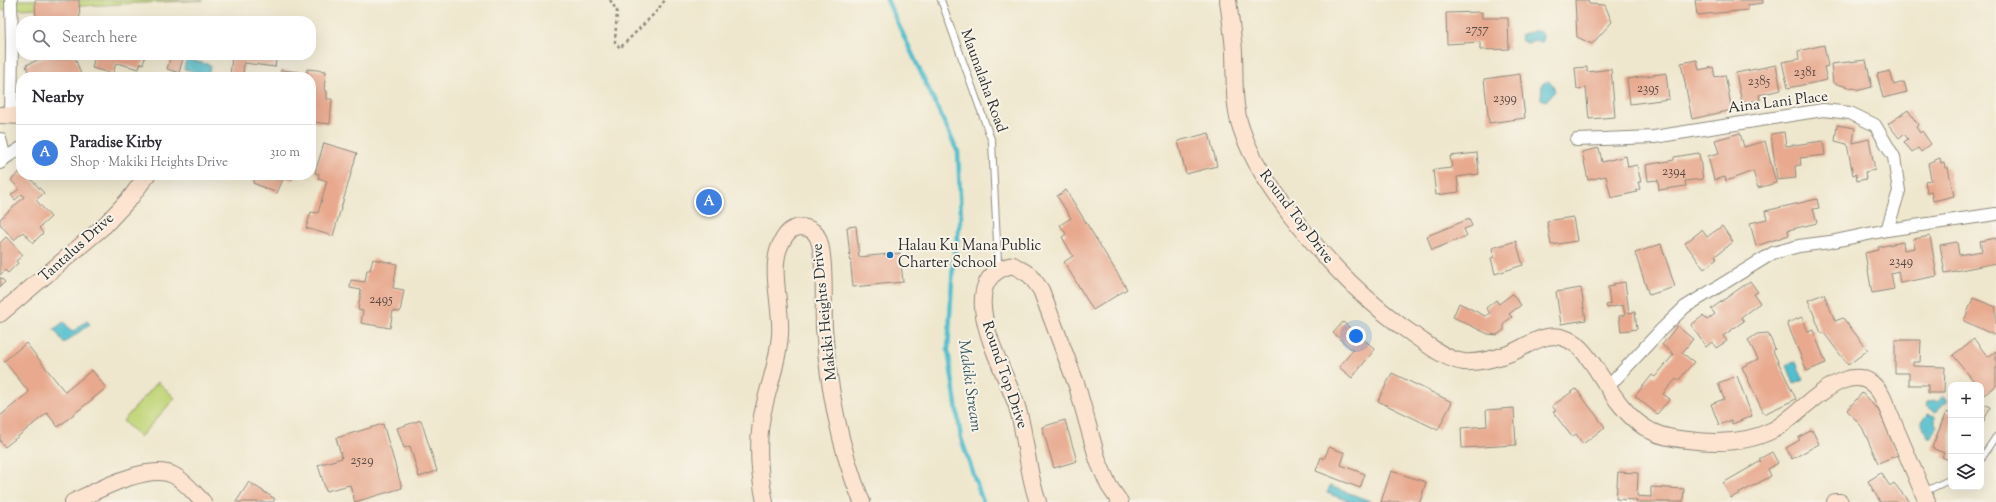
<!DOCTYPE html>
<html lang="en">
<head>
<meta charset="utf-8">
<style>
	body { margin:0; font-family:"Sorts Mill Goudy",serif; background:#f7f7f7; color:#2b2b33 }
	.controls { position:absolute; right:12px; bottom:12px; display:grid; overflow:hidden; border-radius:8px; box-shadow:0 4px 16px #0002 }
	.controls button { width:36px; height:36px; display:grid; place-items:center; padding:0; border:0; border-bottom:1px solid #e1e1e2; background:#fff; color:#2b2b33; font:20px sans-serif }
	.you { position:absolute; left:1356px; top:336px; width:14px; height:14px; margin:-10px; border:3px solid #fff; border-radius:50%; background:#1a73e8; box-shadow:0 0 0 6px #1a73e833 }
	.badge { display:grid; place-items:center; width:26px; height:26px; border-radius:50%; background:#1f6fb2; color:#fff; font-size:13px; font-weight:700 }
	.pin { position:absolute; translate:-50% -50%; border:2px solid #fff; box-shadow:0 1px 4px #0006 }
	.list { margin:0; padding:0; list-style:none }
	h2 { display:flex; justify-content:space-between; align-items:center; height:52px; margin:0; padding:0 16px; font-size:17px }
	h2 small { font-size:13px; font-weight:400; color:#7c7c81 }
	.list li { display:grid; grid-template-columns:26px 1fr auto; gap:12px; align-items:center; box-sizing:border-box; height:56px; padding:0 16px; border-top:1px solid #e1e1e2 }
	.list b { display:block; font-size:15px; white-space:nowrap }
	.list p { margin:0; font-size:13px; white-space:nowrap; color:#7c7c81 }
	.list em { font-size:13px; font-style:normal; color:#7c7c81 }
	.icon { flex:none; width:22px; height:22px; fill:none; stroke:currentColor; stroke-width:2; stroke-linecap:round; stroke-linejoin:round }
	.map { position:relative; flex:none; width:1996px; height:502px; overflow:hidden }
	.search { position:absolute; background:#fff; box-shadow:0 4px 16px #0002; left:16px; top:16px; width:300px; height:44px; display:flex; align-items:center; gap:10px; box-sizing:border-box; padding:0 14px; border-radius:16px; color:#7c7c81; font-size:15px }
	.panel { position:absolute; background:#fff; box-shadow:0 4px 16px #0002; left:16px; top:72px; width:300px; height:108px; border-radius:16px }
	.map>svg:first-child { display:block }
	.green { fill:#c1d578; stroke:#768052 }
	.water { fill:#53bfce; stroke:#3f757c }
	.lines { fill:none; stroke-linecap:round; stroke-linejoin:round }
	.stream { stroke:#53bfce; stroke-width:4.5 }
	.building { fill:#e8a98e }
	.lane-casing { stroke:#8d897c; stroke-width:8 }
	.street-casing { stroke:#8d897c; stroke-width:14 }
	.secondary-casing { stroke:#8d897c; stroke-width:18 }
	.path { stroke:#8d897c; stroke-width:2.5; stroke-dasharray:3 3; stroke-linecap:butt }
	.lane { stroke:#fff; stroke-width:6 }
	.street { stroke:#fff; stroke-width:12 }
	.secondary { stroke:#fde4d0; stroke-width:16 }
	.poi-dot { fill:#1f6fb2; stroke:#f7f3e8; stroke-width:1.5 }
	.labels { text-anchor:middle; dominant-baseline:central; stroke-width:4; stroke-linejoin:round; paint-order:stroke }
	.number-label { font-size:13px; fill:#5a4a44 }
	.street-label { font-size:15px; fill:#2b2b2b; stroke:#f7f3e8 }
	.poi-label { font-size:15px; fill:#2b2b2b; stroke:#f7f3e8; text-anchor:start }
	.water-label { font-size:16px; font-style:italic; fill:#37575c; stroke:#f7f3e8 }
</style>
</head>
<body>
<div class="map">
<svg width="1996" height="502" viewBox="0 0 1996 502">
	<rect width="100%" height="100%" fill="#f7f3e8"/>
	<filter id="ink" filterUnits="userSpaceOnUse"><feTurbulence type="fractalNoise" baseFrequency=".025" numOctaves="2"/><feDisplacementMap in="SourceGraphic" scale="8" xChannelSelector="R" yChannelSelector="G"/><feConvolveMatrix kernelMatrix="1 2 1 2 8 2 1 2 1" color-interpolation-filters="sRGB"/></filter>
	<filter id="wash" filterUnits="userSpaceOnUse"><feTurbulence type="fractalNoise" baseFrequency=".012" numOctaves="4" result="noise"/><feDisplacementMap in="SourceGraphic" scale="16" xChannelSelector="R" yChannelSelector="G"/><feGaussianBlur stdDeviation="0.9" result="paint"/><feColorMatrix in="noise" values="0 0 0 0 0 0 0 0 0 0 0 0 0 0 0 0 0 1.4 0 .05"/><feComposite in="paint" operator="in"/></filter>
	<g filter="url(#wash)">
		<rect width="100%" height="100%" fill="#efe7cd"/>
		<g class="green">
			<path d="M0,0H203L0,10Z"/>
			<path d="M158,382L175,398L140,437L123,421Z"/>
		</g>
		<g class="water">
			<path d="M1532,31H1539L1543,35L1542,42H1537L1534,40L1528,43L1522,41L1520,36Z"/>
			<path d="M186,59L211,65L208,75L184,69Z"/>
			<path d="M1548,81L1553,85L1555,91L1546,101L1541,99L1542,84Z"/>
			<path d="M87,321L90,324L64,343L54,329L64,322L72,332Z"/>
			<path d="M1796,361L1803,380L1794,384L1787,365Z"/>
			<path d="M1943,396L1948,401L1936,412L1926,406L1927,402L1934,400L1937,402Z"/>
			<path d="M1928,414L1935,416V424L1937,425L1931,438H1928L1921,421Z"/>
			<path d="M1330,486L1370,501L1369,502H1351L1327,493Z"/>
		</g>
		<g class="lines">
			<path class="stream" d="M887,0L958,152L961,217L953,263L948,350L961,438L983,502"/>
		</g>
		<g id="blocks">
			<g class="building">
				<path d="M35,0H79L80,21H36Z"/>
				<path d="M1575,0H1588L1589,4L1605,5L1612,22L1592,44L1577,37Z"/>
				<path d="M1695,0H1763V3L1747,5L1748,10L1697,15Z"/>
				<path d="M1482,12V18H1508L1509,49L1480,50V42L1447,44L1446,13Z"/>
				<path d="M1824,45L1828,66L1824,67L1827,80L1788,88L1782,62L1799,59L1798,51Z"/>
				<path d="M50,55H74L82,77H30L26,65Z"/>
				<path d="M95,55H146L143,64L141,63L139,69L116,63L113,74L92,68Z"/>
				<path d="M171,55H184L179,73L167,69Z"/>
				<path d="M232,55H277L275,67L244,63L243,77H230Z"/>
				<path d="M1697,60L1699,70L1713,67L1715,77L1725,75L1732,110L1692,119L1681,63Z"/>
				<path d="M1866,60L1872,87L1860,90L1833,83L1831,64Z"/>
				<path d="M1776,65L1781,90L1759,95L1760,100L1742,103L1736,73Z"/>
				<path d="M1587,67V72L1611,69L1615,117L1589,119L1586,88L1577,89L1575,68Z"/>
				<path d="M307,69L326,71L324,90L327,91V99H332L330,124L311,122V77H307Z"/>
				<path d="M281,70L300,72V77H280Z"/>
				<path d="M1890,71L1894,85L1904,82L1907,92L1883,98L1877,74Z"/>
				<path d="M1666,73L1669,99L1630,104L1627,79Z"/>
				<path d="M1520,74L1525,118L1489,123L1484,79Z"/>
				<path d="M1908,110L1918,125L1916,127L1920,133L1922,131L1931,144L1921,152L1918,148L1912,152L1904,142L1908,139L1904,134L1899,138L1888,124Z"/>
				<path d="M1837,125L1855,128L1853,143L1869,139L1875,170L1865,172L1866,179L1857,181L1856,174L1853,175L1847,144L1835,141Z"/>
				<path d="M1784,132L1786,146L1823,141L1825,155L1800,158L1801,165L1795,166L1796,178L1777,180L1771,134Z"/>
				<path d="M1209,133L1217,166L1186,174L1178,141Z"/>
				<path d="M1740,133L1744,147L1765,141L1776,183L1758,188L1753,171L1726,181L1725,177L1714,180L1708,156L1719,153L1715,140Z"/>
				<path d="M324,143L357,153L333,236L306,228L311,212L318,213L327,181L318,178L319,174L315,173Z"/>
				<path d="M1599,148L1602,162L1626,156L1628,167L1637,165L1641,182H1638L1640,189L1636,190L1637,192L1611,198L1606,176L1588,180L1582,152Z"/>
				<path d="M1477,153L1479,174L1457,177L1459,192L1436,195L1433,170L1452,168L1450,156Z"/>
				<path d="M1699,153L1703,179L1685,181L1686,186L1659,190L1658,180L1648,181L1646,165L1674,160V157Z"/>
				<path d="M1940,158L1941,163L1944,162L1945,168H1948L1954,196L1933,201L1931,191L1927,192L1925,181L1931,180L1928,163Z"/>
				<path d="M21,171V175H27L44,193L36,200L51,217L39,228L43,233L33,243L23,232L14,240L0,224V219L24,197L22,194L15,200L11,195L19,189L11,180Z"/>
				<path d="M257,175H294L292,180L284,177L277,193L253,183Z"/>
				<path d="M1066,190L1127,289L1093,310L1064,262L1073,256L1062,237L1066,234L1060,225L1071,218L1057,196Z"/>
				<path d="M1817,199L1819,208L1813,209L1817,223L1788,230L1789,235L1756,246L1750,223L1767,219L1765,211Z"/>
				<path d="M1573,217L1577,241L1551,245L1547,221Z"/>
				<path d="M1469,219L1472,226L1464,229L1467,236L1432,250L1427,236Z"/>
				<path d="M856,226L859,257L900,253L903,282L853,287L847,227Z"/>
				<path d="M1722,226L1733,242L1715,256L1717,259L1704,269L1685,243L1702,230L1707,237Z"/>
				<path d="M1930,236L1937,276L1900,283L1898,271L1891,273L1894,289L1872,293L1865,253L1879,250L1878,247L1903,242L1904,250L1915,248L1913,239Z"/>
				<path d="M6,237L23,255L16,261L18,263L8,273L5,270L0,275V243Z"/>
				<path d="M1996,238V263L1945,273L1940,245L1957,242L1959,255L1982,251L1980,241Z"/>
				<path d="M1516,241L1523,265L1495,274L1491,258L1494,257L1492,248Z"/>
				<path d="M1661,244L1675,287L1649,295L1635,253Z"/>
				<path d="M373,259L397,264L393,288L404,290L400,312L393,311L390,328L361,323L363,311L358,310L361,290L350,288L351,280L365,282L367,270H370Z"/>
				<path d="M0,277L5,282L0,287Z"/>
				<path d="M1750,281L1758,292L1754,294L1760,303L1741,317L1744,321L1723,336L1727,341L1716,348L1712,342L1706,347L1691,325L1703,316L1707,320L1715,314L1711,309Z"/>
				<path d="M1625,282L1629,313L1635,312L1637,329L1621,331L1619,316L1625,315L1623,305L1607,308L1606,305L1610,304L1608,287L1614,286L1613,284Z"/>
				<path d="M1581,288L1586,320L1561,324L1556,292Z"/>
				<path d="M1512,294L1521,305L1509,314L1512,317L1504,323V330L1497,335L1488,334L1453,317L1459,303L1485,316L1490,313L1486,308L1496,300L1499,304Z"/>
				<path d="M1824,294L1835,321L1843,318L1868,350L1848,365L1824,333H1821L1808,300Z"/>
				<path d="M1973,298L1996,307V336L1964,321Z"/>
				<path d="M1802,317L1808,332L1813,330L1826,363L1807,371L1787,323Z"/>
				<path d="M1343,322L1375,349L1352,378L1339,367L1353,350L1333,333Z"/>
				<path d="M1677,326L1693,339L1682,353L1694,362L1678,381L1676,379L1663,394L1670,399L1657,414L1635,396L1652,375L1655,377L1674,354L1662,345Z"/>
				<path d="M1768,333L1775,349L1773,351L1796,399L1764,414L1742,367L1758,359L1748,340L1757,334Z"/>
				<path d="M1974,339L1988,357L1996,351V386L1984,395L1981,391V385H1977L1953,355Z"/>
				<path d="M1895,340H1921L1920,362H1913V366L1945,367L1944,393H1928V385H1909V373H1895Z"/>
				<path d="M26,343L65,392L92,370L106,388L58,427L47,413L5,447L0,441V416L29,392L4,361Z"/>
				<path d="M1392,373L1452,402L1438,430L1378,401Z"/>
				<path d="M1737,376L1752,416L1732,424L1731,420L1719,425L1711,404L1724,399L1718,383Z"/>
				<path d="M1576,389L1605,427L1583,444L1576,434L1572,437L1553,412L1556,411L1552,406Z"/>
				<path d="M1862,393L1879,411L1898,455L1878,463L1862,427L1847,410Z"/>
				<path d="M1981,403L1990,407L1981,428Z"/>
				<path d="M1514,408L1516,445L1462,448L1461,428L1487,426L1486,410Z"/>
				<path d="M1946,412L1951,414V461L1942,457L1944,453L1932,448Z"/>
				<path d="M421,420L437,471L419,477L410,446L404,448L397,428Z"/>
				<path d="M1065,420L1077,461L1054,468L1042,427Z"/>
				<path d="M383,424L402,488L355,502L350,485L326,491L318,465L342,458L336,438Z"/>
				<path d="M1812,430L1819,444L1792,459L1786,448L1800,440L1798,438Z"/>
				<path d="M1329,447L1345,453L1341,465L1365,474L1360,488L1316,471L1321,457L1324,459Z"/>
				<path d="M1772,452L1778,463L1768,469L1771,476L1731,498L1723,483L1761,461L1759,459Z"/>
				<path d="M1391,471L1426,482L1420,502H1381Z"/>
				<path d="M1618,472L1638,473L1637,496L1651,497V487L1684,489L1683,502H1636V500L1616,499Z"/>
				<path d="M1881,473L1890,486L1894,483L1909,502H1880L1868,481Z"/>
				<path d="M249,482L275,499L273,502H236Z"/>
			</g>
		</g>
	</g>
	<g filter="url(#ink)">
		<use href="#blocks" fill-opacity="0" stroke="#8d897c" stroke-width="1"/>
		<g class="lines">
			<defs>
				<g id="lane">
					<path d="M941,0L992,142L998,262L1000,267"/>
					<path d="M1981,459L1996,437"/>
					<path d="M1924,492L1951,479"/>
				</g>
				<g id="street">
					<path d="M11,115L12,45L11,0"/>
					<path d="M0,139L5,158"/>
					<path d="M1577,140L1654,137L1823,110L1850,113L1875,125L1894,157L1899,191L1887,230"/>
					<path d="M0,163L5,158L21,148"/>
					<path d="M1608,387L1661,330L1685,307L1773,253L1799,246L1830,242L1887,230L1996,214"/>
				</g>
				<g id="secondary">
					<path d="M1228,0C1230,17 1233,35 1234,52C1235,77 1233,105 1241,128C1252,161 1271,188 1291,215C1329,264 1366,303 1418,338C1431,347 1447,360 1464,362C1479,363 1497,358 1511,353C1527,346 1546,331 1564,338C1578,342 1587,356 1595,367C1609,389 1626,419 1651,431C1662,437 1677,439 1688,440C1717,444 1747,443 1773,430C1803,414 1853,346 1882,396L1927,502"/>
					<path d="M0,115L21,116"/>
					<path d="M0,314L104,226L131,197L147,175"/>
					<path d="M73,502C96,491 148,463 173,475C184,480 194,493 203,502"/>
					<path d="M765,502C758,469 756,436 765,403C771,378 778,362 780,335C782,309 771,276 778,251C780,244 786,232 793,229C802,225 814,228 818,238C826,257 823,305 824,328C828,385 840,450 862,502"/>
					<path d="M1038,502C1027,472 1027,441 1018,410C1008,373 947,279 1013,265L1030,275L1041,290L1077,386L1098,461L1109,486L1120,502"/>
					<path d="M1835,502H1840"/>
				</g>
			</defs>
			<use href="#lane" class="lane-casing"/>
			<use href="#street" class="street-casing"/>
			<use href="#secondary" class="secondary-casing"/>
			<path class="path" d="M610,0L617,11L615,42L620,48L655,13L665,0"/>
			<use href="#lane" class="lane"/>
			<use href="#street" class="street"/>
			<use href="#secondary" class="secondary"/>
		</g>
	</g>
	<circle class="poi-dot" cx="890" cy="255" r="4"/>
	<g class="labels">
		<g class="number-label">
			<text x="1477" y="30">2757</text>
			<text x="1805" y="73">2381</text>
			<text x="1759" y="82">2385</text>
			<text x="1648" y="89">2395</text>
			<text x="1505" y="99">2399</text>
			<text x="1674" y="172">2394</text>
			<text x="1901" y="262">2349</text>
			<text x="381" y="300">2495</text>
			<text x="362" y="461">2529</text>
		</g>
		<g class="street-label">
			<text transform="translate(983 81) rotate(70)">Maunalaha Road</text>
			<text transform="translate(1778 103) rotate(-7)">Aina Lani Place</text>
			<text transform="translate(1296 217) rotate(53)">Round Top Drive</text>
			<text transform="translate(77 248) rotate(-42)">Tantalus Drive</text>
			<text transform="translate(825 312) rotate(-96)">Makiki Heights Drive</text>
			<text transform="translate(1004 375) rotate(71)">Round Top Drive</text>
		</g>
		<g class="poi-label">
			<text x="898" y="246">Halau Ku Mana Public<tspan x="898" dy="17">Charter School</tspan></text>
		</g>
		<g class="water-label">
			<text transform="translate(969 386) rotate(82)">Makiki Stream</text>
		</g>
	</g>
</svg>
<div class="controls">
<button>+</button>
<button>−</button>
<button><svg class="icon" aria-label="layers" viewBox="0 0 24 24"><path d="M12 4l9 5-9 5-9-5zM3 14l9 5 9-5"/></svg></button>
</div>
<div class="you"></div>
<div class="pin badge" style="left:709px;top:202px;background:#3f7fe0">A</div>
<div class="search"><svg class="icon" aria-label="search" viewBox="0 0 24 24"><circle cx="10" cy="10" r="6"/><path d="M15 15l6 6"/></svg>Search here</div>
<section class="panel">
<h2>Nearby<small></small></h2>
<ul class="list">
<li><span class="badge" style="background:#3f7fe0">A</span><div><b>Paradise Kirby</b><p>Shop · Makiki Heights Drive</p></div><em>310 m</em></li>
</ul>
</section>
</div>
</body>
</html>
